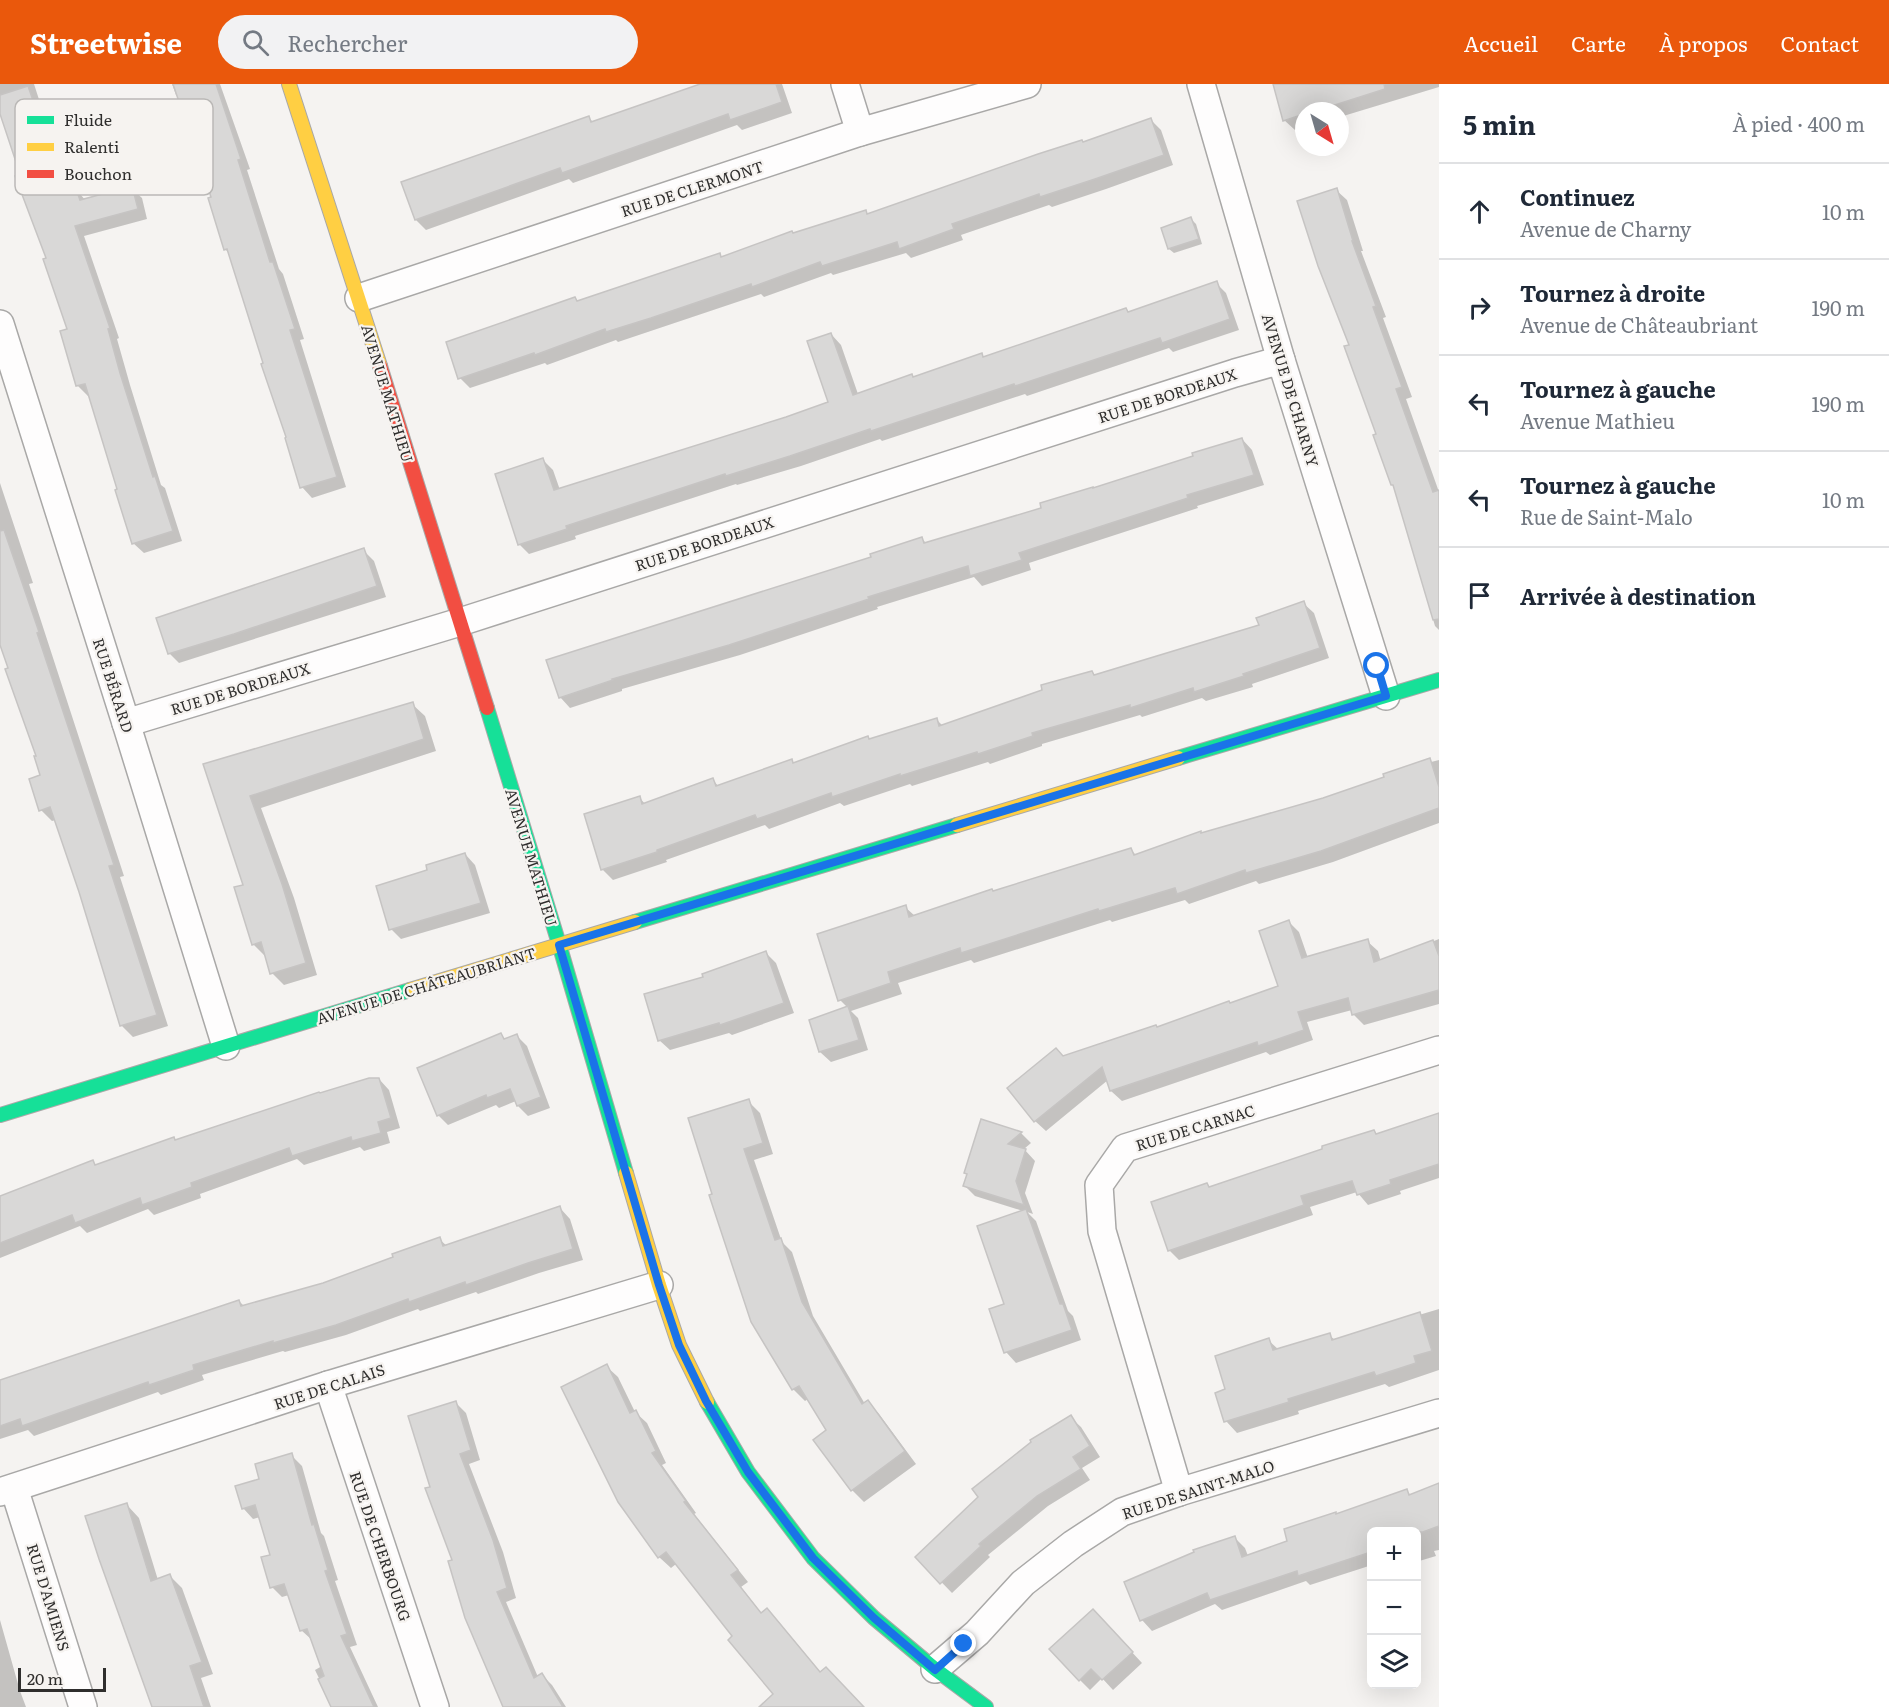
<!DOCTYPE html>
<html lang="fr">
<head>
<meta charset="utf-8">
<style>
	body { margin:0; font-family:Literata,serif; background:#f2f2f3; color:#1f2937 }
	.controls { position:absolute; right:18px; bottom:18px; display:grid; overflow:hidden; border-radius:9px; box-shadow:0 6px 24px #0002 }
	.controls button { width:54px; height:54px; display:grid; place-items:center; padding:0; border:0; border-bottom:2px solid #e0e1e3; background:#fff; color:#1f2937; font:30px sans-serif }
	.compass { position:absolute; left:1295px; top:18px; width:54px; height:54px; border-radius:50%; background:#fff; box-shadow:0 6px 24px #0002; rotate:143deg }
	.scale { position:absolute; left:18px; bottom:15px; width:88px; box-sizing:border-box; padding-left:6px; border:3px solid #2f2e2d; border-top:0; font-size:16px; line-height:21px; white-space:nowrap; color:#2f2e2d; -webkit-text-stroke:4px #f6f3f0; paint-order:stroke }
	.stop { position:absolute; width:18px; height:18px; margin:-14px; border:4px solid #1a73e8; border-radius:50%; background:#fff }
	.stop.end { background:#1a73e8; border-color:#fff; box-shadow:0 2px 6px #0008 }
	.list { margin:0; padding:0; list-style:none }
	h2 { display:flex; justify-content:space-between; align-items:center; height:78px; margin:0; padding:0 24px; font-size:26px }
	h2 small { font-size:20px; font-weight:400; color:#747a83 }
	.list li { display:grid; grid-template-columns:39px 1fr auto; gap:18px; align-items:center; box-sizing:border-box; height:96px; padding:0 24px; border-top:2px solid #e0e1e3 }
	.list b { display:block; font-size:22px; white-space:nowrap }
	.list p { margin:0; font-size:20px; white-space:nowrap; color:#747a83 }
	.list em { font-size:20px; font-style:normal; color:#747a83 }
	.icon { flex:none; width:33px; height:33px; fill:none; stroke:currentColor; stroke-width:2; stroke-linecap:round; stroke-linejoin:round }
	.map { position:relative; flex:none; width:1439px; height:1623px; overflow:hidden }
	header { display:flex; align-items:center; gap:36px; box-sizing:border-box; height:84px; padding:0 30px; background:#ea580c; color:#fff }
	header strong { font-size:28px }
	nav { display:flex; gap:33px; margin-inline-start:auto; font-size:21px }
	.search { width:420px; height:54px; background:#f2f2f3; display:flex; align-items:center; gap:15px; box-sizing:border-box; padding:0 21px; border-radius:33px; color:#747a83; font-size:22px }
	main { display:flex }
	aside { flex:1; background:#fff }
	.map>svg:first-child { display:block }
	.shadow { fill:#0003 }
	.building { fill:#d9d8d7; stroke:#c6c4c3; stroke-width:1.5 }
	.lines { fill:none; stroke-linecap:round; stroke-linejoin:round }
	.street-casing { stroke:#a9a8a7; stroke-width:30 }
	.fast-casing { stroke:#a9a8a7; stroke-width:16 }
	.slow-casing { stroke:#a9a8a7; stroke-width:16 }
	.jam-casing { stroke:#a9a8a7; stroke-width:16 }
	.street { stroke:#fefdfd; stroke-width:27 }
	.fast { stroke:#16e098; stroke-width:14 }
	.slow { stroke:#ffcf43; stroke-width:14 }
	.jam { stroke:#f24e42; stroke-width:14 }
	.route { stroke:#1a73e8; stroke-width:8 }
	.labels { text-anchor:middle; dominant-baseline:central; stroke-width:4.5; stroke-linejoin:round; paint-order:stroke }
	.street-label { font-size:15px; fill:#2f2e2d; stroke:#f6f3f0 }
	.key { fill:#f6f3f0; stroke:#bab8b6; stroke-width:1.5 }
	.key-label { font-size:16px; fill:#2f2e2d }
</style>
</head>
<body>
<header>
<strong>Streetwise</strong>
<div class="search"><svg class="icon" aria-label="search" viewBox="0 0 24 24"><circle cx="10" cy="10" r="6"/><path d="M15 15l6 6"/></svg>Rechercher</div>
<nav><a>Accueil</a><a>Carte</a><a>À propos</a><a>Contact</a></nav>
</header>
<main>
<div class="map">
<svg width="1439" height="1623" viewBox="0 0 1439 1623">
	<rect width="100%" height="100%" fill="#f5f3f1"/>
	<g class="shadow">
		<path d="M0,0H34L54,62L51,63L68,107L75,104L86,117L131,104L142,114L147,135L84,152L119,254L117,255L130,301L161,401L165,404L182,457L144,469L133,459L119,406L90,311L88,312L78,302L69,246L0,25Z"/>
		<path d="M172,0H220L250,85L247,86L279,185L283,190L304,255L300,256L346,403L312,414L302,403L230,170L225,165L213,114L179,14L176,11Z"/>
		<path d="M714,0H782L792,29L742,46L737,41L573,99L569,95L426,146L416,136L588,33L593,38Z"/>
		<path d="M1274,0H1439V3L1340,33V27H1304V43L1295,46L1284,36Z"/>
		<path d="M1150,35L1161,46L1173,81L1106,105L1052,123L1049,121L961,151L963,156L911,174L906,169L833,191L831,189L764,213L761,210L618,258L616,256L547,281L545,279L470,304L460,294L575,215L578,218L720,171L723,174L866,128L869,131Z"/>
		<path d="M1336,106L1347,116L1363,167H1361L1386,233L1383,234L1412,313L1406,315L1439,408V546L1435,542L1395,404L1392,400L1351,262Z"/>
		<path d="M1191,135L1196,140L1202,160L1174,169L1169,165Z"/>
		<path d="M1216,199L1226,209L1239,246L1173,268L1169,264L1027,312L1025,310L882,357L880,355L801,382L737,401L736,400L575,452L576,455L529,470L519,460L543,376L553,386L560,406L787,334L830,319L831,250L841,261L858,310L914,294L982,271L984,274L1126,226L1130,229Z"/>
		<path d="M1242,355L1252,366L1264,401L1197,422L1198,424L1029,479L1031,486L982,502L974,493L877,523L878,525L740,571L622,605V607L570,624L560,613L872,474L922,455L927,460L1043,425Z"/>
		<path d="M0,399L33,499L29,500L124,792L120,793L168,942L133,953L122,942L81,807L56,736L52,737L41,726L42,692L38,672L0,557Z"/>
		<path d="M363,466L374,477L386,513L179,579L169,569Z"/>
		<path d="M1303,519L1314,529L1329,574L1252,600L1253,603L1206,617L1202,614L1142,633L1140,631L1042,660V662L990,680L988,678L912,702L910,700L844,722L840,719L769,745L765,741L666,776L667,778L613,796L602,785L640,714L645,720L713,696L719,703L791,677L794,680L937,636L943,642L1092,588L1096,592L1261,542Z"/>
		<path d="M412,620L425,632L436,667L261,724L294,814L317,891L284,901L272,889L265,872L253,860L245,802L204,681Z"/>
		<path d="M1429,676L1431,678L1439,676V739L1333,778L1259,800L1256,797L1189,820L1185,816L1112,838L1110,836L974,879L971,876L898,899L902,910L851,927L858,934L868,966L831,978L820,968L810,937L848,924L840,916L905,823L915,832L1131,766L1137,772L1202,750L1323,715L1386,694Z"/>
		<path d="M465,770L475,781L490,829L401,855L391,845L429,787Z"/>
		<path d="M1289,838L1299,848L1308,874L1367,857L1378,867L1381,878L1439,855V920L1364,941L1353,930L1352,926L1307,938L1313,956L1270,971L1266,968L1122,1017L1111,1007L1108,996L1046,1047L1035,1037L1064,974L1280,903Z"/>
		<path d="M766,869L776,879L794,929L732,951L729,949L670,966L659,956L705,894Z"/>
		<path d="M501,951L506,956L517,952L527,962L550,1024L528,1032L518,1022L516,1017L499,1024L496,1021L448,1041L438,1031Z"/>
		<path d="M379,995L389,1006L400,1044L387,1048L390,1059L364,1067L360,1063L304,1081L297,1075L200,1110L201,1114L154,1131L148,1125L87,1149L80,1142L0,1174V1114L92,1077L97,1082L174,1055L177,1057L320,1010Z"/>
		<path d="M748,1017L760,1029L773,1070L754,1076L782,1158L792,1168L813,1232L865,1320L868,1318L879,1330L916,1380L864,1418L852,1406L828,1347L808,1315L805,1317L793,1305L714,1111Z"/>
		<path d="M1439,1030V1094L1400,1107L1401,1110L1368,1121L1357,1108L1310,1123L1313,1131L1179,1176L1169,1166L1207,1101L1210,1104L1374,1047L1378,1051Z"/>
		<path d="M982,1037L1021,1049L1031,1059L1024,1065L1035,1077L1025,1109L1033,1130L1027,1128L1036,1137L1068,1227L1073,1232L1081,1256L1016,1279L1006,1268V1220L1023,1127L975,1112L964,1101L968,1091L965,1089Z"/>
		<path d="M560,1124L570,1135L583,1176L539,1189L478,1210L476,1208L420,1227L418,1225L346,1251L285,1268L283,1267L202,1291L204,1296L161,1311L158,1308L34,1352L28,1346L0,1355V1297L239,1217L245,1223L323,1200L395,1174L439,1155L447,1162Z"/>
		<path d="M1439,1225V1286L1389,1303L1385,1300L1298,1327L1299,1330L1237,1349L1226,1337L1227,1306L1268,1256L1279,1266L1329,1251L1335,1256Z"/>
		<path d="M606,1282L618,1293L635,1328L647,1339L666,1379L662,1381L696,1429L694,1430L748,1498L741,1503L762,1530L767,1526L778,1537L821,1589L863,1623H780L775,1610L734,1553L676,1480L671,1484L659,1473Z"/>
		<path d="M456,1319L466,1329L480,1376L469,1380L503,1468L516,1514L506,1518L538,1593L542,1591L552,1601L566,1623H505L454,1477L432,1403Z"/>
		<path d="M1070,1333L1081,1343L1100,1373L1082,1384L1090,1396L1048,1422L988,1471L990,1473L952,1509L917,1473Z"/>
		<path d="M291,1371L302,1382L321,1449L324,1452L338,1496L335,1497L357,1561L350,1563L378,1623H333L315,1586L322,1582L312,1556L301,1546L289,1511L282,1513L272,1503V1472L260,1433L253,1435L243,1424L261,1396Z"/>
		<path d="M1439,1401V1466L1434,1467L1436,1472L1416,1478V1448H1372V1481L1310,1501L1306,1497L1222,1526L1215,1520L1152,1547L1142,1536L1235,1454L1245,1464L1248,1472L1289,1458L1337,1432L1406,1407L1411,1411Z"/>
		<path d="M127,1421L139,1434L158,1496L170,1492L182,1504L213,1590L201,1594L211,1623H156Z"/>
		<path d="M0,1536L20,1607L26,1623H0Z"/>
		<path d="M1103,1537L1142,1579L1113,1606L1102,1594L1090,1606L1080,1596Z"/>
	</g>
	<g class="building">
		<path d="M173,0H216L241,75L238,76L270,178H273L295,245L290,246L337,393L300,404L285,354L286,353L261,280L263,279L227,165L224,166L208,114L211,113Z"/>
		<path d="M700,0H776L782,18L730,36L728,30L562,89L560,84L415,136L401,98L589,32L591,38Z"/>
		<path d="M1273,0H1384L1385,5L1316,27H1304V30L1283,37Z"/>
		<path d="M28,2L45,51L42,52L63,107L75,102L80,116L132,102L138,125L75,142L110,244L108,245L120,289L153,393L155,392L173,447L132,460L115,406L117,405L85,300L76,302L60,247L67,245L43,175L46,174L15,92L20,90L0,30V11Z"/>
		<path d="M1151,34L1164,71L1095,95L1040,113L1039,110L952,140L954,145L899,165L897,158L822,182L820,178L752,203L751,200L651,234L606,248L605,245L535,271L534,269L458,295L446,258L575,213L577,217L720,169L721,173L792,147L793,149L866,126L867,130L1038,70L1082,56L1083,58Z"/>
		<path d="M1337,104L1353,157H1352L1376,222L1373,223L1402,303L1396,305L1433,408L1439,406V535L1433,536L1393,401H1391L1373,351L1376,350L1344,262L1349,261L1318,182L1297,117Z"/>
		<path d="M1191,133L1199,155L1168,165L1161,144Z"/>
		<path d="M1217,197L1230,235L1162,259L1160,254L1015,302L1014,300L871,347L870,345L790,372L726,392L725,390L566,442L567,445L518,461L495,390L543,374L554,406L786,333L828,318L807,257L831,249L853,311L912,290L913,293L982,269L983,273L1126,224L1128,228Z"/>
		<path d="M1242,354L1254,391L1187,411L1188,414L1019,469L1022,476L970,492L968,482L868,513L869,515L729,561L612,595L613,596L559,614L546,576L871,473L870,470L922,453L924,459L1041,424L1040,419L1093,403V404L1193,372L1192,369Z"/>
		<path d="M4,446L39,548L37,549L114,781L109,782L157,931L120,942L79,808L50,723L39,727L29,695L40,691L34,672H36L5,585L8,584L0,561V447Z"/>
		<path d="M364,464L377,502L234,550L168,570L156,534Z"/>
		<path d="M1304,517L1320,564L1243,590L1244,592L1194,608L1193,604L1130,624V621L1032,649L1033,652L978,670L977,668L900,692V690L832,713L831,709L757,735L755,731L657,766V768L601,786L584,730L640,712L642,720L713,694L716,702L792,675L793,679L868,652L869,655L937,634L939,642L1042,606L1041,601L1092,587L1094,591L1259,541L1256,534Z"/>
		<path d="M413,618L424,655L250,712L282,800L306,879L270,890L261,858L252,861L234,803L243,801L203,680Z"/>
		<path d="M1430,674L1439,703V724L1321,767L1246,789L1245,786L1177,810L1175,804L1099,827L1098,825L961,869L960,864L888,888L891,899L838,917L817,850L906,821L909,833L992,805L993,807L1131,764L1134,771L1201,747V749L1323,714L1384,693L1383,690Z"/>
		<path d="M465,769L481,819L389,846L376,802L427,786L426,781Z"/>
		<path d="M1289,836L1302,874L1368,855L1374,878L1433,856L1439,872V906L1352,931L1348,914L1298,928L1304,946L1258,962L1257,958L1110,1007L1102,983L1034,1038L1007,1004L1056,964L1063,972L1156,941L1157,943L1229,917L1230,919L1278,902L1259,847Z"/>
		<path d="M766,867L784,919L720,941L719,939L658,957L644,910L703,893L702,890Z"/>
		<path d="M848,922L859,956L819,968L809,936Z"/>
		<path d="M501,949L504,955L517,950L541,1013L517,1022L510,1005L487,1014L486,1011L437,1032L417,984Z"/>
		<path d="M369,994H379L391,1034L378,1038L381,1049L352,1057L351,1053L292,1072L289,1064L191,1099L192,1103L142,1121L140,1114L75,1139L72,1131L0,1159V1112L93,1076L95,1081L174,1053L175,1056L319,1008L320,1009Z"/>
		<path d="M749,1015L763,1059L744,1065L775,1156L781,1154L802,1218L862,1320L868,1316L905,1367L851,1407L813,1356L826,1346L799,1302L792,1306L751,1238L709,1111L712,1110L688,1034Z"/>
		<path d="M1439,1029V1080L1390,1096L1391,1100L1357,1111L1352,1097L1301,1112L1304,1121L1168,1167L1151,1118L1207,1099L1209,1103L1322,1065V1062L1374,1046L1376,1050Z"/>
		<path d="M981,1035L1022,1048L1008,1060L1026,1065L1016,1097L1024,1121L963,1102L967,1090L964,1089Z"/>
		<path d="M560,1122L573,1165L528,1179L466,1201L465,1198L409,1218L408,1215L336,1241L273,1259V1257L193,1281L194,1286L149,1301L148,1298L22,1342L20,1335L0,1342V1296L239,1216L241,1222L323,1199L393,1173L392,1170L440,1153L443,1162Z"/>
		<path d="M1026,1125L1060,1220H1063L1072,1246L1004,1269L989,1225L1004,1220L977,1142Z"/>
		<path d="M1420,1228L1432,1267L1414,1272L1416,1279L1376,1292L1374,1288L1288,1315L1289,1318L1224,1338L1215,1309L1225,1305L1215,1272L1269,1254L1273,1266L1330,1249L1332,1256Z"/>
		<path d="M607,1280L630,1329L636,1326L656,1367L652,1369L686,1417L684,1418L738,1486L731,1491L761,1529L767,1524L820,1588L826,1583L864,1623H759L773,1610L728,1556L732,1552L666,1468L658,1474L618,1418L561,1303Z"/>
		<path d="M456,1317L471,1366L460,1370L493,1456L507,1504L497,1508L534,1594L542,1589L563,1623H503L465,1534L448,1477L452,1476L425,1404L430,1403L408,1332Z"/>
		<path d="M1071,1331L1090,1362L1073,1373L1081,1385L1037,1412L979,1460L981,1462L940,1500L915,1473L978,1413L972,1405L1031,1358L1030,1356Z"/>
		<path d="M292,1369L312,1441L314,1440L328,1486L325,1487L347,1550L341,1552L374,1623H331L318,1595L324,1592L307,1545L300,1547L284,1500L270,1504L261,1473L270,1471L255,1421L242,1425L235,1402L259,1395L255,1380Z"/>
		<path d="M1439,1399V1442L1423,1448H1371V1468L1298,1492L1297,1487L1210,1516L1207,1509L1140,1537L1124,1498L1194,1468L1193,1466L1235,1452L1242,1473L1287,1457L1284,1445L1336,1428V1430L1407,1405L1409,1411Z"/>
		<path d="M127,1419L151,1497L170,1490L202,1578L190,1582L204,1623H152L99,1475L85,1432Z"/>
		<path d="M1093,1525L1133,1568L1102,1596L1091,1585L1079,1597L1049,1565Z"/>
	</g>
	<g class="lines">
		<defs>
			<g id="street">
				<path d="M845,0L860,48"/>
				<path d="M1201,0L1281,276L1386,612"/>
				<path d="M359,214L860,48L1027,0"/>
				<path d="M0,240L126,639L226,962"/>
				<path d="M126,639L460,538L1235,289L1281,276"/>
				<path d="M328,1301L435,1623"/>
				<path d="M14,1404L83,1623"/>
				<path d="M0,1408L328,1301L659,1201"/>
				<path d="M1179,1408L1102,1147L1099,1101L1125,1064L1439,966"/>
				<path d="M935,1585L977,1549L1023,1499L1073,1460L1122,1428L1179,1408L1439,1329"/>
			</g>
			<g id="fast">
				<path d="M487,624L559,860L626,1089"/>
				<path d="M1178,674L1439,596"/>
				<path d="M635,838L957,741"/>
				<path d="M0,1031L410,906"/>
				<path d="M707,1318L748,1388L813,1474L874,1534L935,1585L986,1623"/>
			</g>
			<g id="slow">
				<path d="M289,0L380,282"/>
				<path d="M957,741L1178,674"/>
				<path d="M410,906L635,838"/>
				<path d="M626,1089L659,1201L679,1261L707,1318"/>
			</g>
			<path id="jam" d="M380,282L487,624"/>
		</defs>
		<use href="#street" class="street-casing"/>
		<use href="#fast" class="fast-casing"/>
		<use href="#slow" class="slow-casing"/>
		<use href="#jam" class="jam-casing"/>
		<use href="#street" class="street"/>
		<use href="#fast" class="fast"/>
		<use href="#slow" class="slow"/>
		<use href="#jam" class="jam"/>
	</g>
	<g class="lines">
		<path class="route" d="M964,1560L935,1586L874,1534L813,1474L748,1388L706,1317L679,1261L659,1201L559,861L1386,612L1377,582"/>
	</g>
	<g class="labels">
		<g class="street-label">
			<text transform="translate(692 104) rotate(-18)">RUE DE CLERMONT</text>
			<text transform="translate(1291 306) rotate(73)">AVENUE DE CHARNY</text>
			<text transform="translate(388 309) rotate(73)">AVENUE MATHIEU</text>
			<text transform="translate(1167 311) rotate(-18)">RUE DE BORDEAUX</text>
			<text transform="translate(704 459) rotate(-18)">RUE DE BORDEAUX</text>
			<text transform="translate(114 601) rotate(72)">RUE BÉRARD</text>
			<text transform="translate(240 604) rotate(-17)">RUE DE BORDEAUX</text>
			<text transform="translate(532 773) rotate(73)">AVENUE MATHIEU</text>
			<text transform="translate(426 901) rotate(-17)">AVENUE DE CHÂTEAUBRIANT</text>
			<text transform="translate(1195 1043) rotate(-17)">RUE DE CARNAC</text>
			<text transform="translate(329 1302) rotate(-18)">RUE DE CALAIS</text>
			<text transform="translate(1198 1405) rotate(-18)">RUE DE SAINT-MALO</text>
			<text transform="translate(381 1462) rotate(71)">RUE DE CHERBOURG</text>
			<text transform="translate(49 1513) rotate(73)">RUE D'AMIENS</text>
		</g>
	</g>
	<rect x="15" y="15" width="198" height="96" rx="9" class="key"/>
	<rect x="27" y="32" width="27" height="8" fill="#16e098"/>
	<rect x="27" y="59" width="27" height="8" fill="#ffcf43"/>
	<rect x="27" y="86" width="27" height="8" fill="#f24e42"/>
	<g class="key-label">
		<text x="64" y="42">Fluide</text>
		<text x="64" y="69">Ralenti</text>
		<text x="64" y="96">Bouchon</text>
	</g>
</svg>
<div class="controls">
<button>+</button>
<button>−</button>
<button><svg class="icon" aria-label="layers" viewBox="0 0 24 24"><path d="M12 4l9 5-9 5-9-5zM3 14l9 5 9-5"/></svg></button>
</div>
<svg class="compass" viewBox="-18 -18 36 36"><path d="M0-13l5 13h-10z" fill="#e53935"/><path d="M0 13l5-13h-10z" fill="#747a83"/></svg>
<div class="scale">20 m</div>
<div class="stop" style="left:1377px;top:582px"></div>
<div class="stop end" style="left:964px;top:1560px"></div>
</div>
<aside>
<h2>5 min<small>À pied · 400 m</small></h2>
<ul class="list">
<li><svg class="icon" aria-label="ahead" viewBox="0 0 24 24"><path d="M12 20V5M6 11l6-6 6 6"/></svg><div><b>Continuez</b><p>Avenue de Charny</p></div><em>10 m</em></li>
<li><svg class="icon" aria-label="right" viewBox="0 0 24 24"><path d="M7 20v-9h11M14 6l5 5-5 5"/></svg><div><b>Tournez à droite</b><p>Avenue de Châteaubriant</p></div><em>190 m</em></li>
<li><svg class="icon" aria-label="left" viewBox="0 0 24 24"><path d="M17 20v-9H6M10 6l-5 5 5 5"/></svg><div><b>Tournez à gauche</b><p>Avenue Mathieu</p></div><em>190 m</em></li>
<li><svg class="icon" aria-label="left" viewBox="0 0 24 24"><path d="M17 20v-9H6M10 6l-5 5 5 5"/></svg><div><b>Tournez à gauche</b><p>Rue de Saint-Malo</p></div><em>10 m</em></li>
<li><svg class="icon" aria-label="arrive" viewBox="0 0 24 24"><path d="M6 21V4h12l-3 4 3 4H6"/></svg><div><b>Arrivée à destination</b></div></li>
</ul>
</aside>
</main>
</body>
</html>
